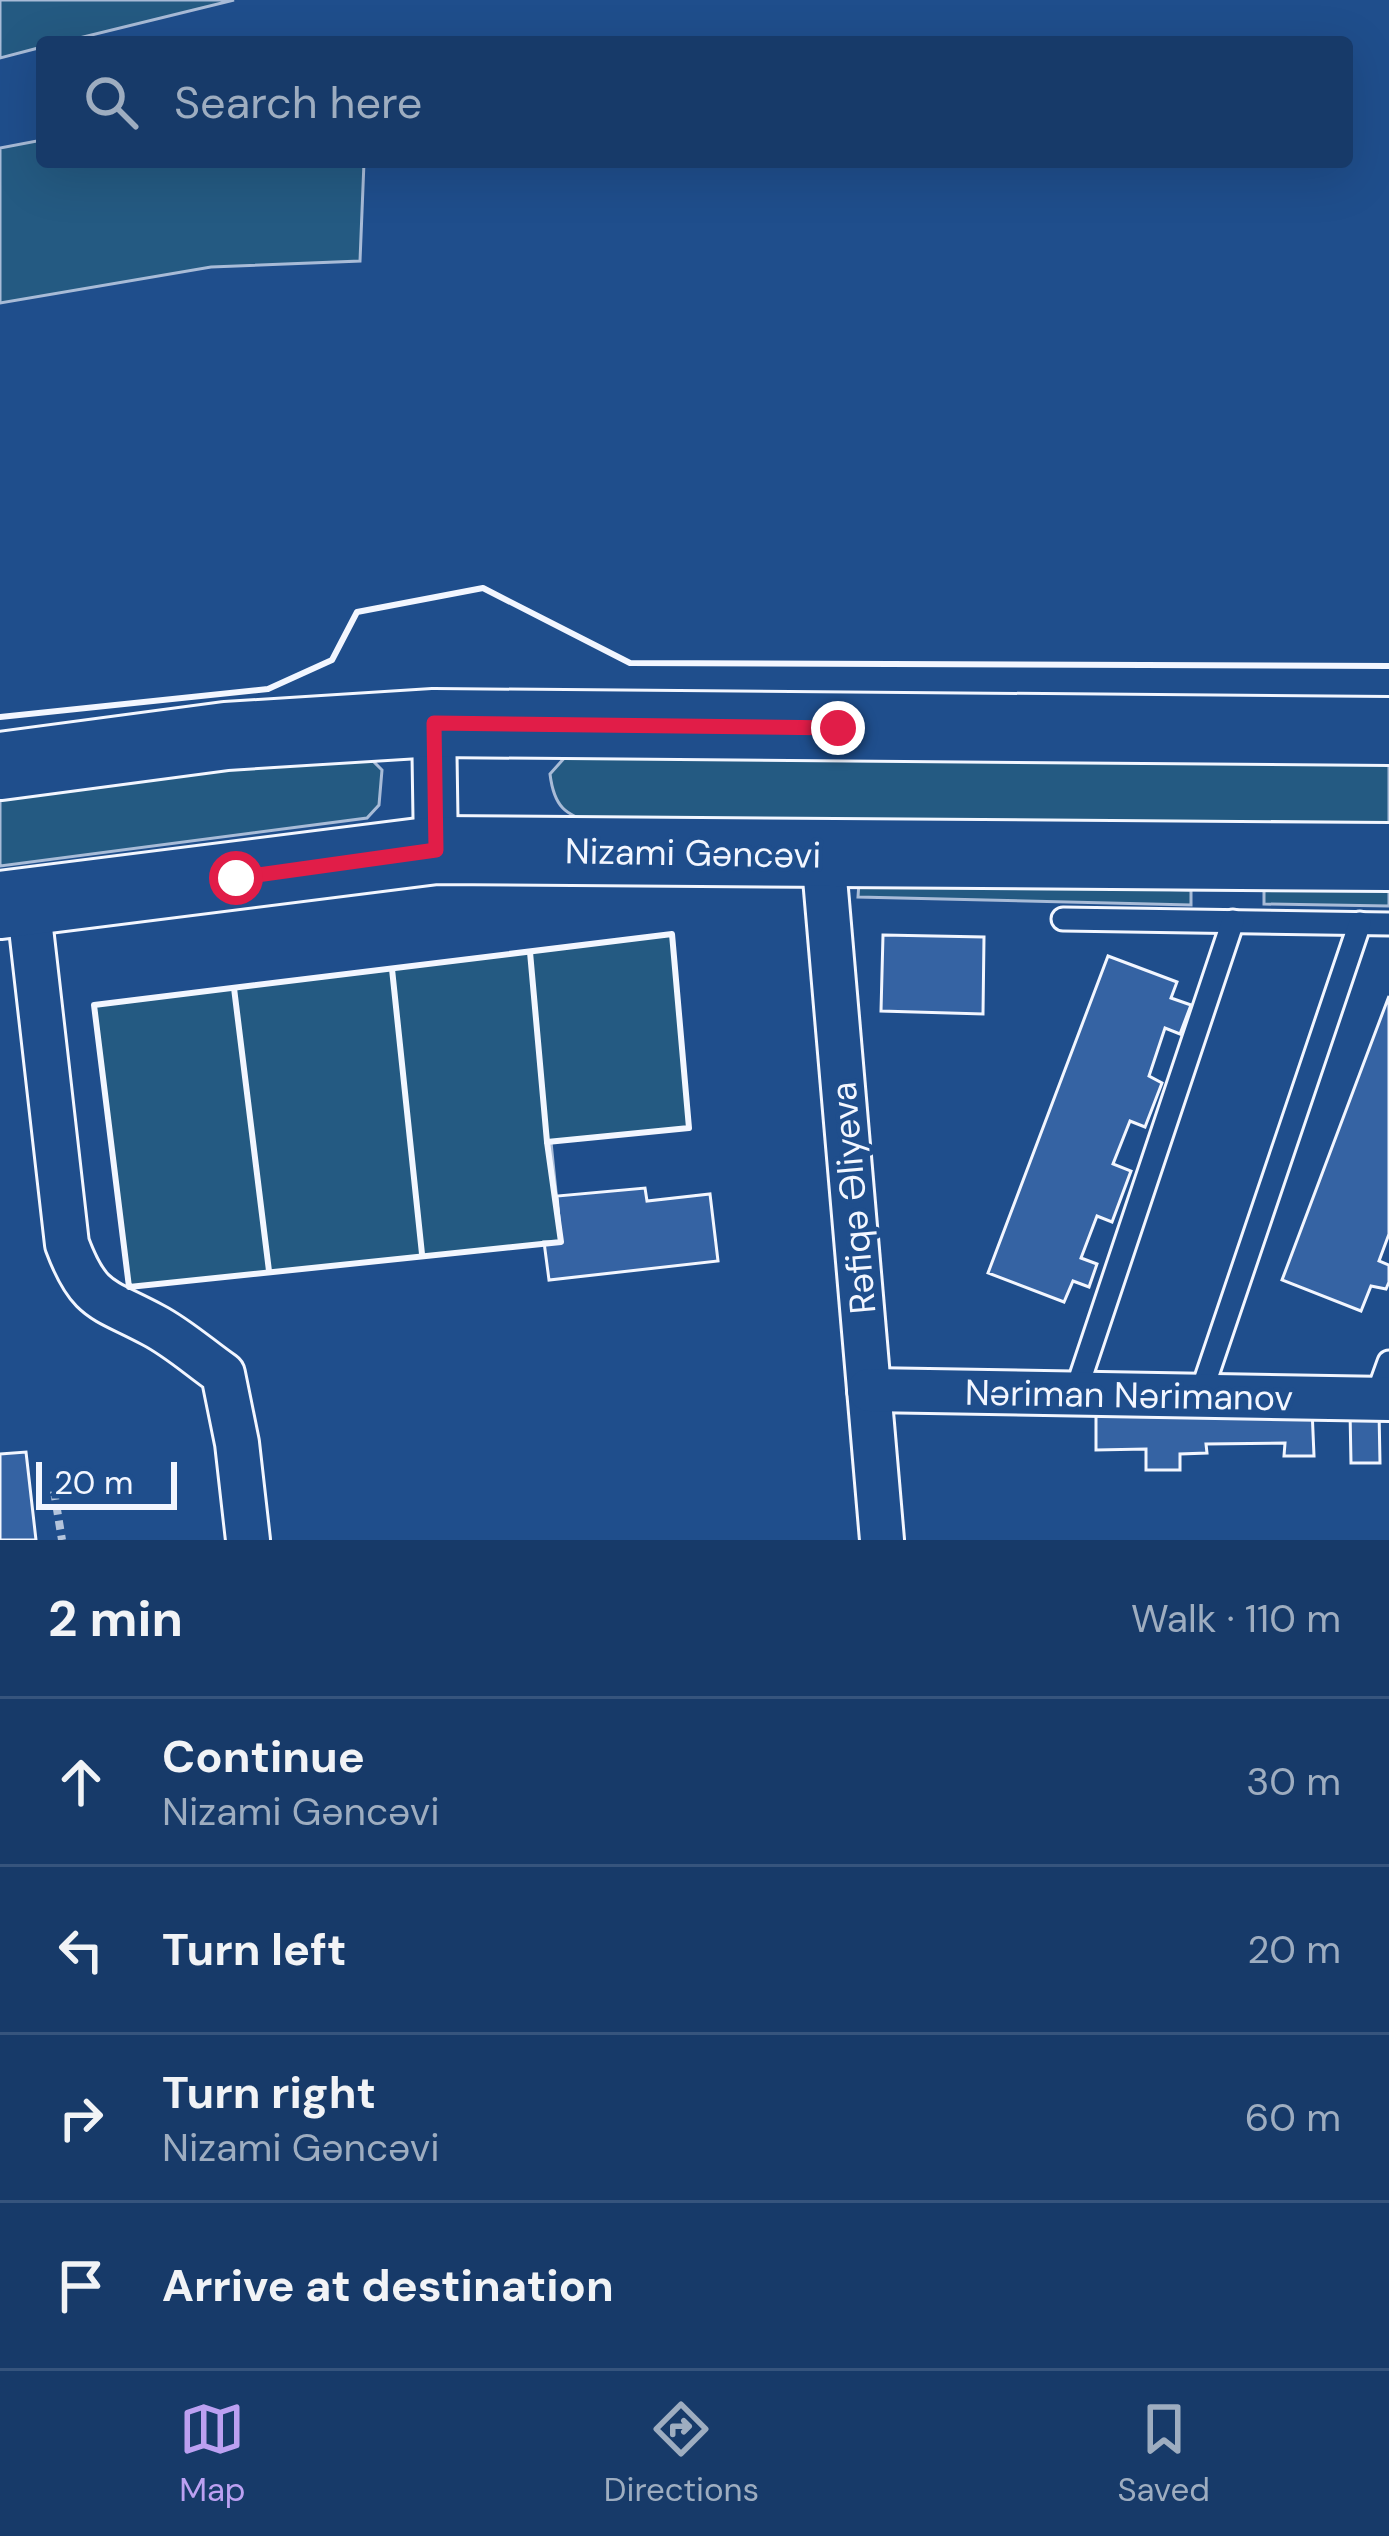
<!DOCTYPE html>
<html lang="en">
<head>
<meta charset="utf-8">
<style>
	body { margin:0; font-family:"DM Sans",sans-serif; background:#20416f; color:#f1f3f6 }
	.scale { position:absolute; left:36px; bottom:30px; width:141px; box-sizing:border-box; padding-left:12px; border:6px solid #f2f6ff; border-top:0; font-size:33px; line-height:42px; white-space:nowrap; color:#f2f6ff; -webkit-text-stroke:9px #1f4e8c; paint-order:stroke }
	.stop { position:absolute; width:36px; height:36px; margin:-27px; border:9px solid #e11d48; border-radius:50%; background:#fff }
	.stop.end { background:#e11d48; border-color:#fff; box-shadow:0 3px 12px #0008 }
	.list { margin:0; padding:0; list-style:none }
	h2 { display:flex; justify-content:space-between; align-items:center; height:156px; margin:0; padding:0 48px; font-size:51px }
	h2 small { font-size:39px; font-weight:400; color:#9eadc0 }
	.list li { display:grid; grid-template-columns:78px 1fr auto; gap:36px; align-items:center; box-sizing:border-box; height:168px; padding:0 48px; border-top:3px solid #36547d }
	.list b { display:block; font-size:45px; white-space:nowrap }
	.list p { margin:0; font-size:39px; white-space:nowrap; color:#9eadc0 }
	.list em { font-size:39px; font-style:normal; color:#9eadc0 }
	.icon { flex:none; width:66px; height:66px; fill:none; stroke:currentColor; stroke-width:2; stroke-linecap:round; stroke-linejoin:round }
	.map { position:relative; flex:none; width:1389px; height:1540px; overflow:hidden }
	.search { position:absolute; background:#173a69; box-shadow:0 12px 48px #0002; left:36px; right:36px; top:36px; height:132px; display:flex; align-items:center; gap:30px; box-sizing:border-box; padding:0 42px; border-radius:12px; color:#9eadc0; font-size:45px }
	.sheet { height:828px; background:#173a69 }
	nav { display:flex; justify-content:space-around; align-items:center; box-sizing:border-box; height:168px; border-top:3px solid #36547d; background:#173a69; font-size:33px; color:#9eadc0 }
	nav a { display:grid; justify-items:center; gap:6px }
	nav .on { color:#bca0f2 }
	.map>svg:first-child { display:block }
	.green { fill:#245a82; stroke:#a8bbd7; stroke-width:3 }
	.building { fill:#3563a3; stroke:#f2f6ff; stroke-width:3 }
	.lines { fill:none; stroke-linecap:round; stroke-linejoin:round }
	.lane-casing { stroke:#f2f6ff; stroke-width:27 }
	.street-casing { stroke:#f2f6ff; stroke-width:48 }
	.primary-casing { stroke:#f2f6ff; stroke-width:72 }
	.path { stroke:#b3c4dc; stroke-width:8; stroke-dasharray:9 6; stroke-linecap:butt }
	.lane { stroke:#1f4e8c; stroke-width:21 }
	.street { stroke:#1f4e8c; stroke-width:42 }
	.primary { stroke:#1f4e8c; stroke-width:66 }
	.wall { stroke:#f2f6ff; stroke-width:6 }
	.route { stroke:#e11d48; stroke-width:15 }
	.labels { text-anchor:middle; dominant-baseline:central; stroke-width:9; stroke-linejoin:round; paint-order:stroke }
	.street-label { font-size:36px; fill:#f2f6ff; stroke:#1f4e8c }
</style>
</head>
<body>
<div class="map">
<svg width="1389" height="1540" viewBox="0 0 1389 1540">
	<rect width="100%" height="100%" fill="#1f4e8c"/>
	<g class="green">
		<path d="M0,0H234L63,42H42V47L0,58Z"/>
		<path d="M42,140V162H364L360,261L211,267L0,303V148Z"/>
		<path d="M344,747L369,757L382,770L379,805L367,818L0,866V790Z"/>
		<path d="M1389,750V829L595,824C565,815 554,807 550,774L567,755Z"/>
		<path d="M859,882L1191,890V905L858,897Z"/>
		<path d="M1264,888L1389,890V906L1264,904Z"/>
		<path d="M672,934L689,1128L551,1142L561,1242L129,1287L94,1005Z"/>
	</g>
	<g class="building">
		<path d="M883,935L984,937L983,1014L881,1011Z"/>
		<path d="M1108,956L1177,982L1171,998L1191,1005L1180,1034L1165,1028L1149,1076L1162,1083L1145,1127L1130,1121L1113,1164L1131,1171L1112,1222L1097,1216L1081,1258L1097,1264L1089,1287L1073,1281L1064,1302L988,1273Z"/>
		<path d="M1389,996V1234L1379,1261L1389,1265V1282L1386,1289L1371,1286L1361,1311L1282,1280Z"/>
		<path d="M645,1188L647,1201L710,1194L718,1261L549,1280L544,1242H561L557,1196Z"/>
		<path d="M1096,1404L1312,1409L1314,1456H1284L1285,1443L1206,1444L1207,1453L1180,1454V1470H1146V1449L1096,1450Z"/>
		<path d="M1350,1411H1379L1380,1463H1351Z"/>
		<path d="M26,1452L36,1540H0V1454Z"/>
	</g>
	<g class="lines">
		<defs>
			<g id="lane">
				<path d="M1063,919L1389,924"/>
				<path d="M1075,1394L1233,921"/>
				<path d="M1200,1396L1360,923"/>
				<path d="M1376,1398L1389,1362"/>
			</g>
			<g id="street">
				<path d="M434,723L436,850"/>
				<path d="M823,855L882,1540"/>
				<path d="M28,902L67,1244C89,1303 103,1298 153,1325C178,1338 200,1358 223,1374L237,1443L248,1540"/>
				<path d="M869,1390L1389,1399"/>
			</g>
			<g id="primary">
				<path d="M0,766L226,736L434,723L1389,731"/>
				<path d="M0,905L436,850L1389,857"/>
			</g>
		</defs>
		<use href="#lane" class="lane-casing"/>
		<use href="#street" class="street-casing"/>
		<use href="#primary" class="primary-casing"/>
		<path class="path" d="M54,1491L62,1540"/>
		<use href="#lane" class="lane"/>
		<use href="#street" class="street"/>
		<use href="#primary" class="primary"/>
		<g class="wall">
			<path d="M0,717L268,689L332,660L357,612L483,588L630,663L1389,666"/>
			<path d="M672,934L689,1128L547,1142L561,1242L129,1287L94,1005Z"/>
			<path d="M530,952L547,1142"/>
			<path d="M392,969L422,1254"/>
			<path d="M234,988L269,1271"/>
		</g>
	</g>
	<g class="lines">
		<path class="route" d="M236,878L436,850L434,723L838,728"/>
	</g>
	<g class="labels">
		<g class="street-label">
			<text transform="translate(693 853) rotate(1)">Nizami Gəncəvi</text>
			<text transform="translate(853 1198) rotate(-95)">Rəfiqə Əliyeva</text>
			<text transform="translate(1129 1395) rotate(1)">Nəriman Nərimanov</text>
		</g>
	</g>
</svg>
<div class="scale">20 m</div>
<div class="stop" style="left:236px;top:878px"></div>
<div class="stop end" style="left:838px;top:728px"></div>
<div class="search"><svg class="icon" aria-label="search" viewBox="0 0 24 24"><circle cx="10" cy="10" r="6"/><path d="M15 15l6 6"/></svg>Search here</div>
</div>
<section class="sheet">
<h2>2 min<small>Walk · 110 m</small></h2>
<ul class="list">
<li><svg class="icon" aria-label="ahead" viewBox="0 0 24 24"><path d="M12 20V5M6 11l6-6 6 6"/></svg><div><b>Continue</b><p>Nizami Gəncəvi</p></div><em>30 m</em></li>
<li><svg class="icon" aria-label="left" viewBox="0 0 24 24"><path d="M17 20v-9H6M10 6l-5 5 5 5"/></svg><div><b>Turn left</b></div><em>20 m</em></li>
<li><svg class="icon" aria-label="right" viewBox="0 0 24 24"><path d="M7 20v-9h11M14 6l5 5-5 5"/></svg><div><b>Turn right</b><p>Nizami Gəncəvi</p></div><em>60 m</em></li>
<li><svg class="icon" aria-label="arrive" viewBox="0 0 24 24"><path d="M6 21V4h12l-3 4 3 4H6"/></svg><div><b>Arrive at destination</b></div></li>
</ul>
</section>
<nav>
<a class="on"><svg class="icon" aria-label="map" viewBox="0 0 24 24"><path d="M3 6l6-2 6 2 6-2v14l-6 2-6-2-6 2zM9 4v14M15 6v14"/></svg>Map</a>
<a><svg class="icon" aria-label="directions" viewBox="0 0 24 24"><path d="M12 3l9 9-9 9-9-9zM9 14v-3h6M13 9l2 2-2 2"/></svg>Directions</a>
<a><svg class="icon" aria-label="saved" viewBox="0 0 24 24"><path d="M7 4h10v16l-5-4-5 4z"/></svg>Saved</a>
</nav>
</body>
</html>
